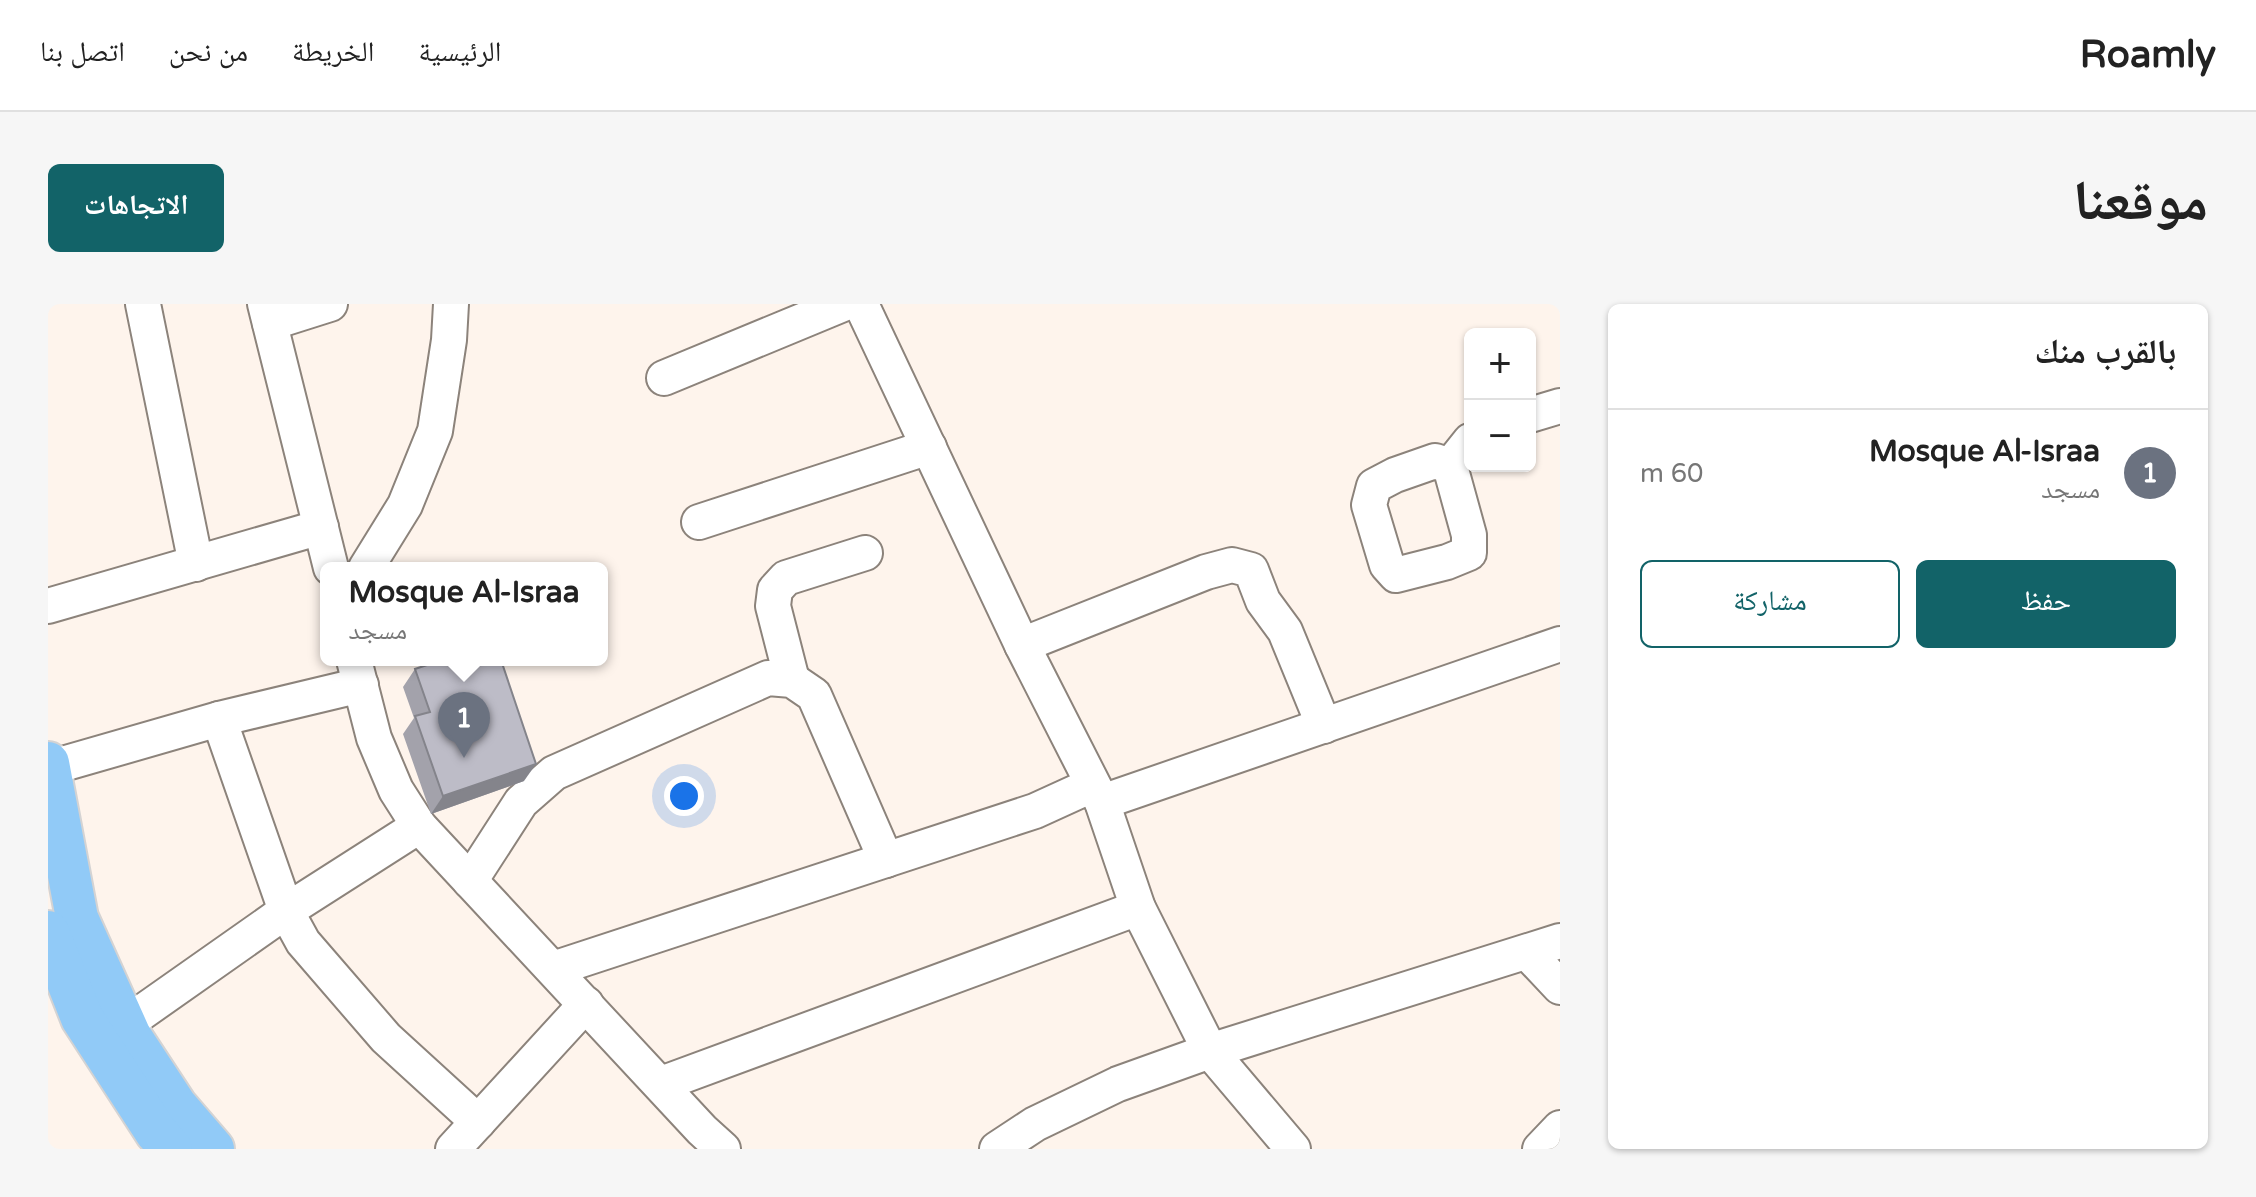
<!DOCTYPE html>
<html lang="ar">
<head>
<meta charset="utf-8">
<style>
	body { margin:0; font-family:"Varela Round","Noto Naskh Arabic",sans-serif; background:#f6f6f6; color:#222; direction:rtl }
	.controls { position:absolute; right:24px; top:24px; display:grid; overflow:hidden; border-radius:12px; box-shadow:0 2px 6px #0004 }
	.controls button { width:72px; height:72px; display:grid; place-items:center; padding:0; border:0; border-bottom:2px solid #e0e0e0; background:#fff; color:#222; font:40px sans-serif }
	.you { position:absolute; left:636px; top:492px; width:28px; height:28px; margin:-20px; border:6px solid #fff; border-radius:50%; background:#1a73e8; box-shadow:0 0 0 12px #1a73e833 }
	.badge { display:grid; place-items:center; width:52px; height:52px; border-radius:50%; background:#126368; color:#fff; font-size:26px; font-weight:700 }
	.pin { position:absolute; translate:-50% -66px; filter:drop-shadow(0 2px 4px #0008) }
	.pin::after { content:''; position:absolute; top:42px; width:28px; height:24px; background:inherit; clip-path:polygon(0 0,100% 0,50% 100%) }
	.popup { position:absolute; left:272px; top:258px; width:288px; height:104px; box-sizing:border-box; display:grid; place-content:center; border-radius:12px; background:#fff; filter:drop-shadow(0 2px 6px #0005); font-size:26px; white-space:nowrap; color:#767676 }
	.popup b { font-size:30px; color:#222 }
	.popup::after { content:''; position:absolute; left:50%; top:100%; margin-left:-16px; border:16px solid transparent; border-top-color:#fff }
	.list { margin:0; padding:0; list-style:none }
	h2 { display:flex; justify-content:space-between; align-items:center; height:104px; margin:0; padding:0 32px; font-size:34px }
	h2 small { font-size:26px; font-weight:400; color:#767676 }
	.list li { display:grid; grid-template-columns:52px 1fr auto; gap:24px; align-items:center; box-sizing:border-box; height:128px; padding:0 32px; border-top:2px solid #e0e0e0 }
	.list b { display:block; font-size:30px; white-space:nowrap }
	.list p { margin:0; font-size:26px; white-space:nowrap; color:#767676 }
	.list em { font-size:26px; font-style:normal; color:#767676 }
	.actions { display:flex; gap:16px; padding:24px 32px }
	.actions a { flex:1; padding:18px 0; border:2px solid #126368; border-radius:12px; text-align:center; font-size:28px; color:#126368 }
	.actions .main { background:#126368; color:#fff }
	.map { position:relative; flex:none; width:1512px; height:845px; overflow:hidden; direction:ltr; border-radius:12px }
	header { display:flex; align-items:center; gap:48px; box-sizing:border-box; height:112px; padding:0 40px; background:#fff; border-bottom:2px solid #e0e0e0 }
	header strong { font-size:38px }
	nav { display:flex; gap:44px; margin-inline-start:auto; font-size:28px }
	.intro { display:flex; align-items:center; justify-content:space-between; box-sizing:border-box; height:192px; padding:0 48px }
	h1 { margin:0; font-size:56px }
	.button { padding:20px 36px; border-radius:12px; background:#126368; color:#fff; font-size:28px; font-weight:700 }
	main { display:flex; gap:48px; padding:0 48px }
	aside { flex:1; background:#fff; border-radius:12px; box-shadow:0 2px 6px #0004 }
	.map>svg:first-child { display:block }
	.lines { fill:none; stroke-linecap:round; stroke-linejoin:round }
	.minor-casing { stroke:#8c837b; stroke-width:38 }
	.major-casing { stroke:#d4d3d3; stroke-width:46 }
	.minor { stroke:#fff; stroke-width:34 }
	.major { stroke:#91caf7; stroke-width:42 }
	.wall { fill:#a3a2ab }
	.shaded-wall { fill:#84848b }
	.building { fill:#bdbcc7; stroke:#84848b; stroke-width:2 }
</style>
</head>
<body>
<header>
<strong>Roamly</strong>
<nav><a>الرئيسية</a><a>الخريطة</a><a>من نحن</a><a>اتصل بنا</a></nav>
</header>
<div class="intro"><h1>موقعنا</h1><a class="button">الاتجاهات</a></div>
<main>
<aside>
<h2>بالقرب منك<small></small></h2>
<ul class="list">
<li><span class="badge" style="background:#6b7280">1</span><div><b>Mosque Al-Israa</b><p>مسجد</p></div><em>60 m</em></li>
</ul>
<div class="actions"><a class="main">حفظ</a><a>مشاركة</a></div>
</aside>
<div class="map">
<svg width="1512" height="845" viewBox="0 0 1512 845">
	<rect width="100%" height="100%" fill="#fef4ec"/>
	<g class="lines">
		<defs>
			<g id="minor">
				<path d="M95,0L148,260"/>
				<path d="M217,0L283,264"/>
				<path d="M813,0L974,341L1054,498L1090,604L1162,747L1245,845"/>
				<path d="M222,19L282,0"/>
				<path d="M616,74L795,0"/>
				<path d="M1482,111L1512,102"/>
				<path d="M1402,162L1387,157L1347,171L1326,182L1321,201L1339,261L1348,271L1399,258L1421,249V231L1402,162L1422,137"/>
				<path d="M651,218L881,143"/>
				<path d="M318,264L357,201L387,127L401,36L403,0"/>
				<path d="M0,302L273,223"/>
				<path d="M974,341L1158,268L1184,261L1203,266L1215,297L1237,327L1276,422"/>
				<path d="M306,356L326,434L348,486L371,522L654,826L675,845"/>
				<path d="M744,376L725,302L727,286L738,274L817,249"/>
				<path d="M171,415L238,607L255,638L338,734L430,818"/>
				<path d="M1,464L171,415L313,381"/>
				<path d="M1054,498L1512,340"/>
				<path d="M422,577L473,498L506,469L720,374L744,376L766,391L838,556"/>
				<path d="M1479,648L1512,683"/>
				<path d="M505,665L987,507L1044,481"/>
				<path d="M76,721L238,607L371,522"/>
				<path d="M613,780L1090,604"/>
				<path d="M405,845L538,700"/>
				<path d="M949,845L987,820L1070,780L1162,747L1512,637"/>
				<path d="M1492,845L1512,824"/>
			</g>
			<g id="major">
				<path d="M0,459L29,614L82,732L128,802L165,845"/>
				<path d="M0,628L34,714L108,828L123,845"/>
			</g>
		</defs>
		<use href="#minor" class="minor-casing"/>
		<use href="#major" class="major-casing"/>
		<use href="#minor" class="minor"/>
		<use href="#major" class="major"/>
	</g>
	<path class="wall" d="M367,365L476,477L383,510L355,430L366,414L355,383Z"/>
	<path class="shaded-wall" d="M488,460L476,477L383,510L395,492Z"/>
	<path class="building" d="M394,356H453L488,460L395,492L367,412L382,408L367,365Z"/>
</svg>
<div class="controls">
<button>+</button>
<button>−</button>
</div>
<div class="you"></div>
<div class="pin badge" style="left:416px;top:454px;background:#6b7280">1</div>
<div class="popup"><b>Mosque Al-Israa</b>مسجد</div>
</div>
</main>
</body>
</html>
